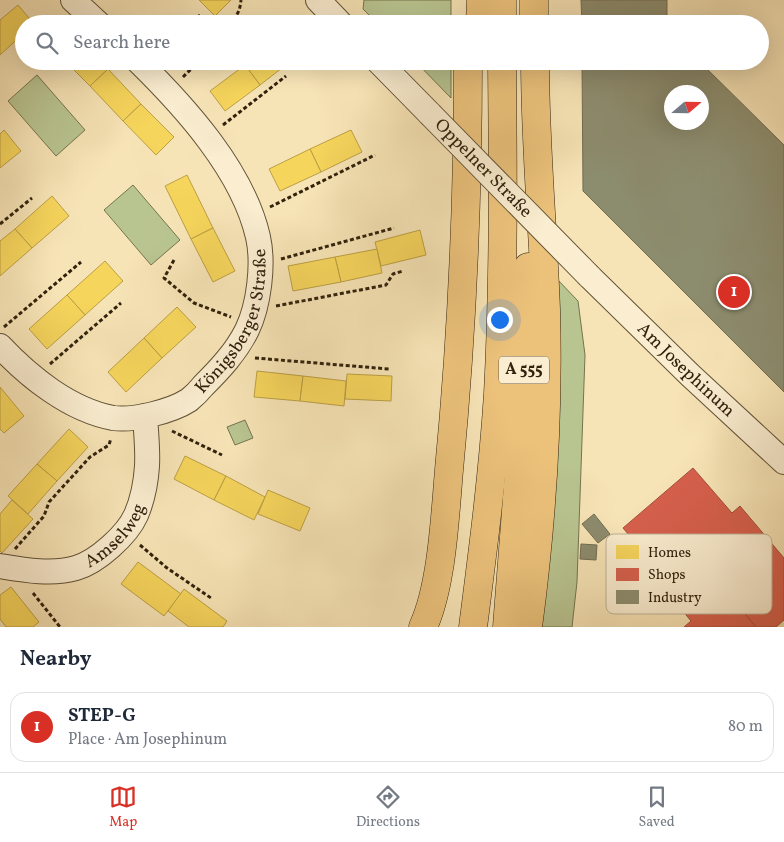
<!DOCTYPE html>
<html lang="en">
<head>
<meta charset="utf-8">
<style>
	body { margin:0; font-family:Vollkorn,serif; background:#f2f2f3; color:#1f2937 }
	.compass { position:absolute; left:664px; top:85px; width:45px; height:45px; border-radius:50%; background:#fff; box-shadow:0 5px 20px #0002; rotate:70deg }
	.you { position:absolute; left:499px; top:319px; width:18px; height:18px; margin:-12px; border:4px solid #fff; border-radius:50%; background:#1a73e8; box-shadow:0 0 0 8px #1a73e833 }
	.badge { display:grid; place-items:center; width:32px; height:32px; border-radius:50%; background:#d93025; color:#fff; font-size:16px; font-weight:700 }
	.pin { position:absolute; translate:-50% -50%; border:2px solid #fff; box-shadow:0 1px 5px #0006 }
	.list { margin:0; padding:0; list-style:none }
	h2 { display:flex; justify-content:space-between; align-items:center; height:65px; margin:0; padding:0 20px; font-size:21px }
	h2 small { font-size:16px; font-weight:400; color:#747a83 }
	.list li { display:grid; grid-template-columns:32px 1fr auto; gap:15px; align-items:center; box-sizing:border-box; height:70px; margin:0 10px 10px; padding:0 10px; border:1px solid #e0e1e3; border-radius:15px }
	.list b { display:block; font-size:19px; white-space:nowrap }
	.list p { margin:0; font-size:16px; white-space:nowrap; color:#747a83 }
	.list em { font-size:16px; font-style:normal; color:#747a83 }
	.icon { flex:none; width:28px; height:28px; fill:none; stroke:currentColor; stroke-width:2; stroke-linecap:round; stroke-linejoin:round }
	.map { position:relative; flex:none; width:784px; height:627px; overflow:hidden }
	.search { position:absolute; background:#fff; box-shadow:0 5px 20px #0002; left:15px; right:15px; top:15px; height:55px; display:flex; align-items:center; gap:12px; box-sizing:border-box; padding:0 18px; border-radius:28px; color:#747a83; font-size:19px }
	.sheet { height:145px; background:#fff }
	nav { display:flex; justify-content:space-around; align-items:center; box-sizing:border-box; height:70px; border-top:1px solid #e0e1e3; background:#fff; font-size:14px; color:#747a83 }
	nav a { display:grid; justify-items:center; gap:2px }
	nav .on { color:#d93025 }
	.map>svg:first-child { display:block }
	.green { fill:#b9c591; stroke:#75744f }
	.homes { fill:#f6d55c; stroke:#bb9f44 }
	.shops { fill:#d6604d; stroke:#a44d3a }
	.industry { fill:#8c8c6e; stroke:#716c51; fill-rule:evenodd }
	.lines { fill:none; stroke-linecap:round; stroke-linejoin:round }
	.minor-casing { stroke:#625237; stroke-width:26 }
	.highway-casing { stroke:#31220d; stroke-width:29 }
	.path { stroke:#31220d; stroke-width:3; stroke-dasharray:4 2.5; stroke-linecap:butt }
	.minor { stroke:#faedd0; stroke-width:24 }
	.highway { stroke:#ecc27b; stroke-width:28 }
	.minor-bridge-casing { stroke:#625237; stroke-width:26; stroke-linecap:butt }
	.minor-bridge { stroke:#faedd0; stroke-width:24 }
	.labels { text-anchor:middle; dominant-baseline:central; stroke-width:5; stroke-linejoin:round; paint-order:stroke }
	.shield { fill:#faedd0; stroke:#6d5f48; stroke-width:1 }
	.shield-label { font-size:16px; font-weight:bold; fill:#31220d }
	.street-label { font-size:18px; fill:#31220d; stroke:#faedd0 }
	.key { fill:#faedd0; stroke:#beb096; stroke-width:1 }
	.key-label { font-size:14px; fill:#31220d }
</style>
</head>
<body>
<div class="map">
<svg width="784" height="627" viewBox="0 0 784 627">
	<rect width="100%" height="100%" fill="#f7e4b6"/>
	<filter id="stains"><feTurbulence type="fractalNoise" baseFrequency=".004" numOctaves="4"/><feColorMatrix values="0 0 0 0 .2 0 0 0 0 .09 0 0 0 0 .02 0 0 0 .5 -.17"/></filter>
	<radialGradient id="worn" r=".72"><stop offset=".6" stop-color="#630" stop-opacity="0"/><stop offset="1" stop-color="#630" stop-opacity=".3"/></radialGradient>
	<g class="green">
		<path d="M364,0H451V24H378L363,9Z"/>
		<path d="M415,61H451V98Z"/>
		<path d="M37,75L85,130L56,156L8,101Z"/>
		<path d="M133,185L180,240L151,265L104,210Z"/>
		<path d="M556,278L578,301L585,355L577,582L572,627H541Z"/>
		<path d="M245,420L253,438L235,445L227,427Z"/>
	</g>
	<g class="homes">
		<path d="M199,0H231L215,16Z"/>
		<path d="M18,5L34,24H24V33L0,55V20Z"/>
		<path d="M65,61H100L108,69L90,86Z"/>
		<path d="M249,61H291L260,85L245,65Z"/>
		<path d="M245,65L260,85L225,111L210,91Z"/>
		<path d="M108,69L141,104L123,121L90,86Z"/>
		<path d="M141,104L174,137L156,155L123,121Z"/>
		<path d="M4,130L21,151L0,168V134Z"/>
		<path d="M351,130L362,152L321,172L310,149Z"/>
		<path d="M310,149L321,172L280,191L269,169Z"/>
		<path d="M187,175L213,228L191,239L165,186Z"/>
		<path d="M52,196L69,216L32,248L15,229Z"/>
		<path d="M213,228L235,271L213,282L191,239Z"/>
		<path d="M15,229L32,248L0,276V241Z"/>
		<path d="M420,230L426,255L381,266L375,242Z"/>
		<path d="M377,249L382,273L341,282L335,257Z"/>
		<path d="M335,257L341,282L293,291L288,266Z"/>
		<path d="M105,261L123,281L85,315L67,295Z"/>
		<path d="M67,295L85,315L47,349L29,329Z"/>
		<path d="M177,307L196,327L162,358L144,338Z"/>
		<path d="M144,338L162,358L126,392L108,372Z"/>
		<path d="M257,371L303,376L300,401L254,397Z"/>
		<path d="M347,374L392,376L391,401L345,399Z"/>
		<path d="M303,376L346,381L344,406L300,401Z"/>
		<path d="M0,387L24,416L4,433L0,429Z"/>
		<path d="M69,429L88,447L57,481L37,464Z"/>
		<path d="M185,456L226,476L214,500L174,479Z"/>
		<path d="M37,464L57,481L28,514L8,496Z"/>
		<path d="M226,476L265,497L254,520L214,500Z"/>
		<path d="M268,490L310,508L300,531L258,514Z"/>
		<path d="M12,500L33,519L2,553L0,551V514Z"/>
		<path d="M138,562L181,594L164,616L121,584Z"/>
		<path d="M11,587L39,622L33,627H6L0,619V595Z"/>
		<path d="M184,589L227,621L223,627H189L168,611Z"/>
	</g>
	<g class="shops">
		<path d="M693,468L732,513L740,506L784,558V620L776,627H756L690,549L662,574L623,528Z"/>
		<path d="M717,581L756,627H684L691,621L682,610Z"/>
	</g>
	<g class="industry">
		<path d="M581,0H667V24H582Z"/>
		<path d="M199,14L209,24H190Z"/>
		<path d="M582,61H699L784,145V392L583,191ZM672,92H702V122H672Z"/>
		<path d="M594,514L610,534L598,543L582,524Z"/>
		<path d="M581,544L597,545L596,560L580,559Z"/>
	</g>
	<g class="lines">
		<defs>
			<g id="minor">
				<path d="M73,0L99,24"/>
				<path d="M318,0L341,24"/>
				<path d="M378,61L430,114"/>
				<path id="s1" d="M589,276L690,375L784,462"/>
				<path id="s2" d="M0,346C29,377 70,410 113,418C134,421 172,411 189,400C194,396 199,391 203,386C220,369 236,352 247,330C259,305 264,264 258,237C243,171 185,107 138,61"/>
				<path id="s3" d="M0,566C24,570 52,575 76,568C97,562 127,535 136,515C142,501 146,482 147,466C148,450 146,433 145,416"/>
			</g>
			<g id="highway">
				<path d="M502,0V24"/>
				<path d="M534,0V24"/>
				<path d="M480,24L481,0"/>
				<path d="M423,627C442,586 445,516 449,470C462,335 468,198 468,61"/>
				<path d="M473,627C483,550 493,472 498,394C504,283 503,172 502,61"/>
				<path d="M507,627L519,472L528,267"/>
				<path d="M528,627C542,522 549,417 546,310C543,227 535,144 535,61"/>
			</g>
		</defs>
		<use href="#minor" class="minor-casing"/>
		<use href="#highway" class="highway-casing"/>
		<g class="path">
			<path d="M228,24C237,17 240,11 241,0"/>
			<path d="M183,77L199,61"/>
			<path d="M223,125L286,76"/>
			<path d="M270,207L375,155"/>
			<path d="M0,224L32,198"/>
			<path d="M281,259L394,228"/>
			<path d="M174,260L164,278L194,303L231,317"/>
			<path d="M276,306L386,285L393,274L403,271"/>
			<path d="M4,327L81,262"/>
			<path d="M255,358L389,369"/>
			<path d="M50,364L121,303"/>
			<path d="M172,431L222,455"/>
			<path d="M140,545L167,568L211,598"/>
			<path d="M15,549L44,516L49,502L90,457L109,445L111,438"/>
			<path d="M33,593L60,627"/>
		</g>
		<use href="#minor" class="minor"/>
		<use href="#highway" class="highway"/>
		<defs>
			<g id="minor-bridge">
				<path id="s4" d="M430,114L589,276"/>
			</g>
		</defs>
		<use href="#minor-bridge" class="minor-bridge-casing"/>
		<use href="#minor-bridge" class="minor-bridge"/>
	</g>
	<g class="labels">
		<rect class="shield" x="499" y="356.5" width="50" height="27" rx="4"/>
		<g class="shield-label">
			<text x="524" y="370">A 555</text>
		</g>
		<g class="street-label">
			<text stroke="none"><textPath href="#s4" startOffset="76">Oppelner Straße</textPath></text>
			<text stroke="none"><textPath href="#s2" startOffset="309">Königsberger Straße</textPath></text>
			<text stroke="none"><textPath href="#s1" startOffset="135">Am Josephinum</textPath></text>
			<text stroke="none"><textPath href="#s3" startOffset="129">Amselweg</textPath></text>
		</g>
	</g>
	<rect x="606" y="534" width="166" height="80" rx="8" class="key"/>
	<rect x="616" y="545" width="23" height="14" fill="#f6d55c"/>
	<rect x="616" y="568" width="23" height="13" fill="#d6604d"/>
	<rect x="616" y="590" width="23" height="14" fill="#8c8c6e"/>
	<g class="key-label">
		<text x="648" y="557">Homes</text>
		<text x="648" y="579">Shops</text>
		<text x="648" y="602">Industry</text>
	</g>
	<rect width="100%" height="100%" filter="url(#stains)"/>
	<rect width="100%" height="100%" fill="url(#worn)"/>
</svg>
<svg class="compass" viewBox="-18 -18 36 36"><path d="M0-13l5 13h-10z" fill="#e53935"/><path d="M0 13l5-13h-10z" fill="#747a83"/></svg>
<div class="you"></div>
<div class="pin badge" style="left:734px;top:292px">1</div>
<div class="search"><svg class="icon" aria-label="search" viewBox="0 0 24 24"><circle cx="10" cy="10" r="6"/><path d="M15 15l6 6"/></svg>Search here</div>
</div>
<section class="sheet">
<h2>Nearby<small></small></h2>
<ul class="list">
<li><span class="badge">1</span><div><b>STEP-G</b><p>Place · Am Josephinum</p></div><em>80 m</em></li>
</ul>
</section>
<nav>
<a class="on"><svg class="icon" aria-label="map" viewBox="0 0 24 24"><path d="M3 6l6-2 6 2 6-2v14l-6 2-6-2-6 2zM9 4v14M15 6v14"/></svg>Map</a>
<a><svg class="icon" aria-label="directions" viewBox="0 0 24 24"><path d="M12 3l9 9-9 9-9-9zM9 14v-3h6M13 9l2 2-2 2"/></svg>Directions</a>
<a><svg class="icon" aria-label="saved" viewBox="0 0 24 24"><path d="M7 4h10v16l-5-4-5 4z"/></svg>Saved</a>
</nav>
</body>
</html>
